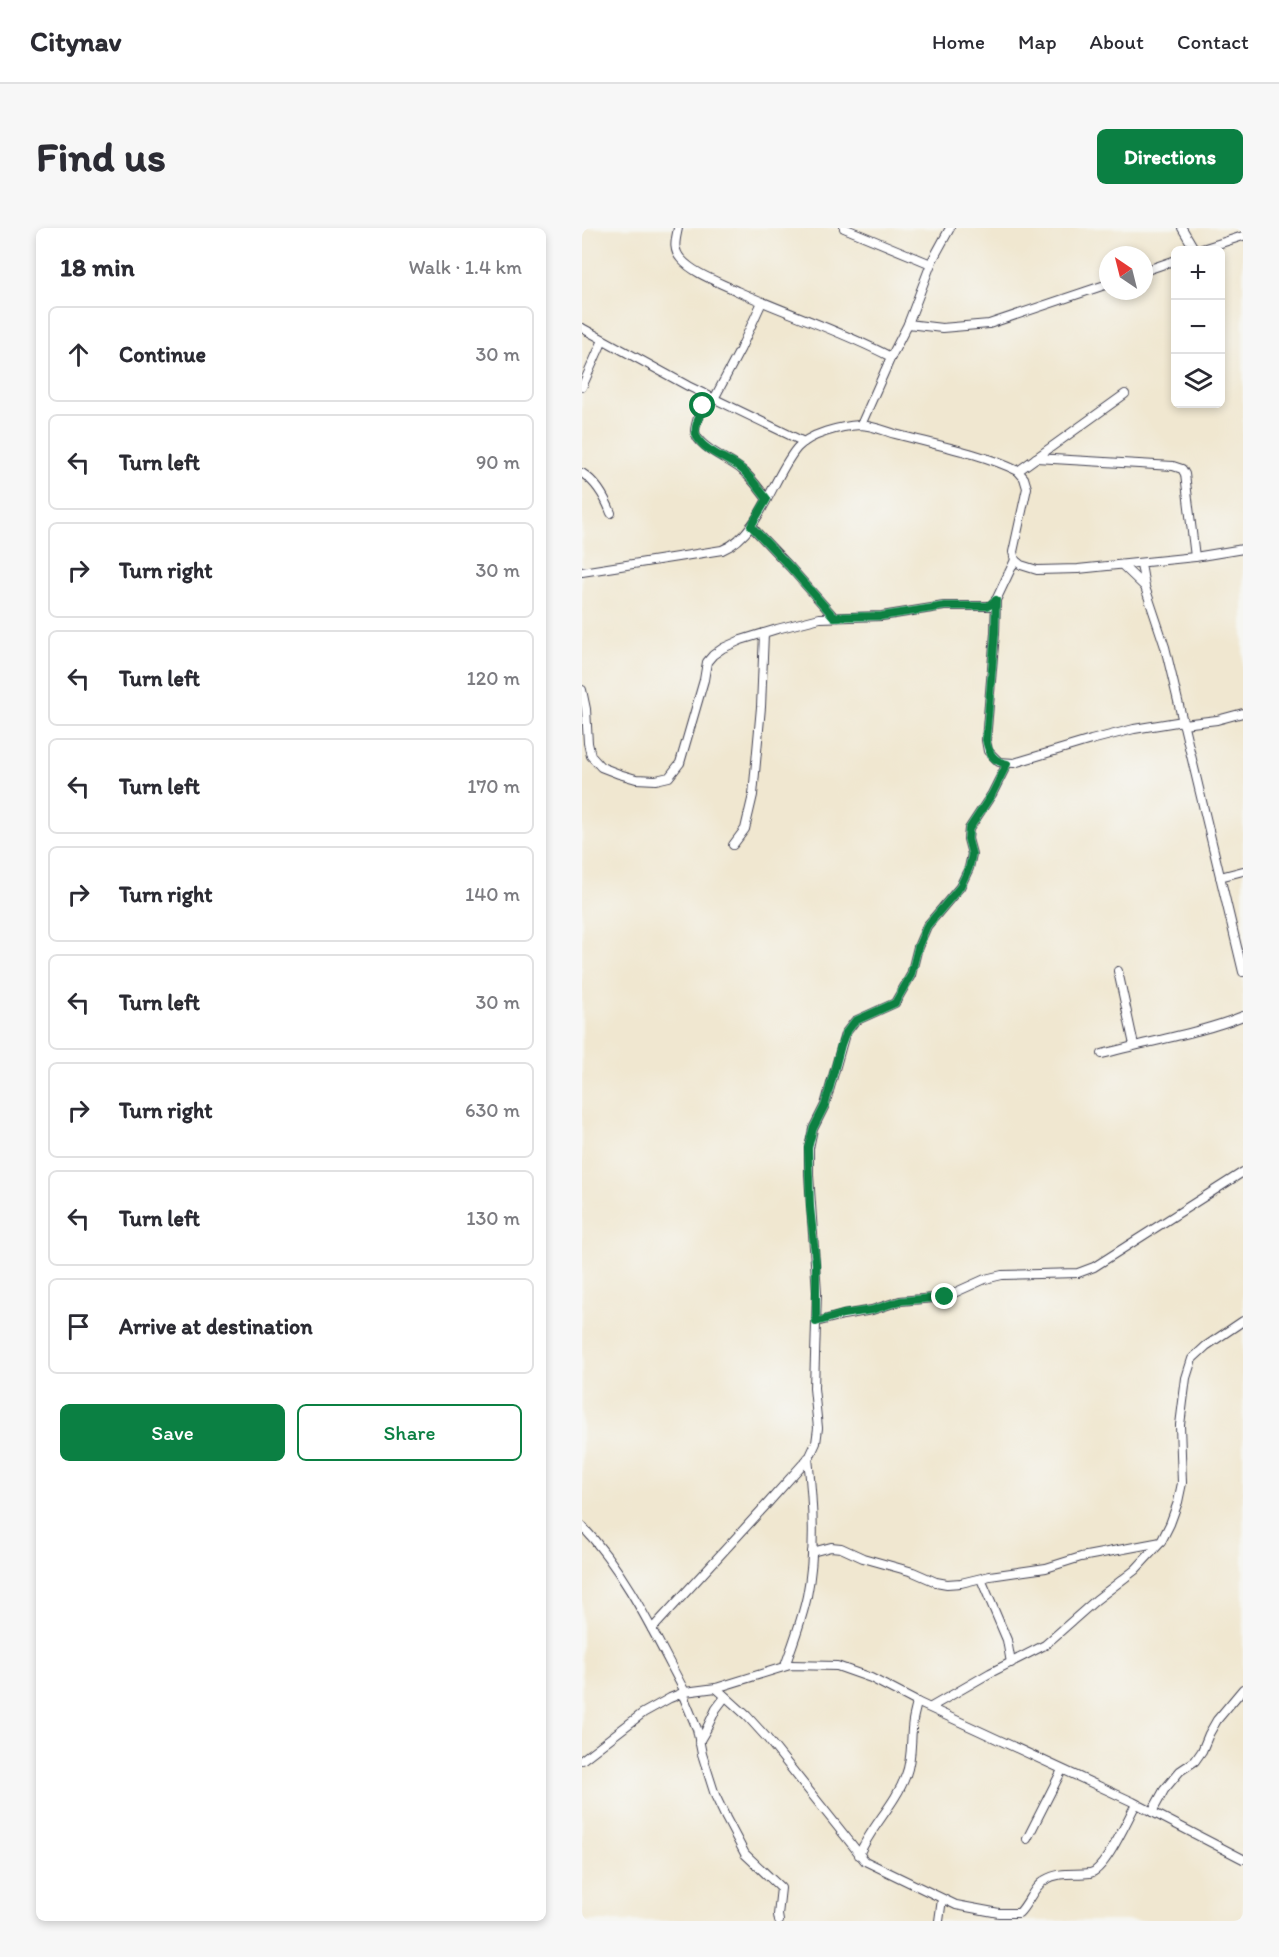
<!DOCTYPE html>
<html lang="en">
<head>
<meta charset="utf-8">
<style>
	body { margin:0; font-family:Itim,sans-serif; background:#f7f7f7; color:#2b2b33 }
	.controls { position:absolute; right:18px; top:18px; display:grid; overflow:hidden; border-radius:9px; box-shadow:0 3px 9px #0003 }
	.controls button { width:54px; height:54px; display:grid; place-items:center; padding:0; border:0; border-bottom:2px solid #e1e1e2; background:#fff; color:#2b2b33; font:30px sans-serif }
	.compass { position:absolute; left:517px; top:18px; width:54px; height:54px; border-radius:50%; background:#fff; box-shadow:0 3px 9px #0003; rotate:325deg }
	.stop { position:absolute; width:18px; height:18px; margin:-14px; border:4px solid #0b8043; border-radius:50%; background:#fff }
	.stop.end { background:#0b8043; border-color:#fff; box-shadow:0 2px 6px #0008 }
	.list { margin:0; padding:0; list-style:none }
	h2 { display:flex; justify-content:space-between; align-items:center; height:78px; margin:0; padding:0 24px; font-size:26px }
	h2 small { font-size:20px; font-weight:400; color:#7c7c81 }
	.list li { display:grid; grid-template-columns:39px 1fr auto; gap:18px; align-items:center; box-sizing:border-box; height:96px; margin:0 12px 12px; padding:0 12px; border:2px solid #e1e1e2; border-radius:9px }
	.list b { display:block; font-size:22px; white-space:nowrap }
	.list em { font-size:20px; font-style:normal; color:#7c7c81 }
	.actions { display:flex; gap:12px; padding:18px 24px }
	.actions a { flex:1; padding:14px 0; border:2px solid #0b8043; border-radius:9px; text-align:center; font-size:21px; color:#0b8043 }
	.actions .main { background:#0b8043; color:#fff }
	.icon { flex:none; width:33px; height:33px; fill:none; stroke:currentColor; stroke-width:2; stroke-linecap:round; stroke-linejoin:round }
	.map { position:relative; flex:none; width:661px; height:1693px; overflow:hidden; border-radius:9px }
	header { display:flex; align-items:center; gap:36px; box-sizing:border-box; height:84px; padding:0 30px; background:#fff; border-bottom:2px solid #e1e1e2 }
	header strong { font-size:28px }
	nav { display:flex; gap:33px; margin-inline-start:auto; font-size:21px }
	.intro { display:flex; align-items:center; justify-content:space-between; box-sizing:border-box; height:144px; padding:0 36px }
	h1 { margin:0; font-size:42px }
	.button { padding:15px 27px; border-radius:9px; background:#0b8043; color:#fff; font-size:21px; font-weight:700 }
	main { display:flex; gap:36px; padding:0 36px }
	aside { flex:1; background:#fff; border-radius:9px; box-shadow:0 3px 9px #0003 }
	.map>svg:first-child { display:block }
	.lines { fill:none; stroke-linecap:round; stroke-linejoin:round }
	.minor-casing { stroke:#414051; stroke-width:10 }
	.minor { stroke:#fff; stroke-width:8 }
	.route { stroke:#0b8043; stroke-width:8 }
</style>
</head>
<body>
<header>
<strong>Citynav</strong>
<nav><a>Home</a><a>Map</a><a>About</a><a>Contact</a></nav>
</header>
<div class="intro"><h1>Find us</h1><a class="button">Directions</a></div>
<main>
<aside>
<h2>18 min<small>Walk · 1.4 km</small></h2>
<ul class="list">
<li><svg class="icon" aria-label="ahead" viewBox="0 0 24 24"><path d="M12 20V5M6 11l6-6 6 6"/></svg><div><b>Continue</b></div><em>30 m</em></li>
<li><svg class="icon" aria-label="left" viewBox="0 0 24 24"><path d="M17 20v-9H6M10 6l-5 5 5 5"/></svg><div><b>Turn left</b></div><em>90 m</em></li>
<li><svg class="icon" aria-label="right" viewBox="0 0 24 24"><path d="M7 20v-9h11M14 6l5 5-5 5"/></svg><div><b>Turn right</b></div><em>30 m</em></li>
<li><svg class="icon" aria-label="left" viewBox="0 0 24 24"><path d="M17 20v-9H6M10 6l-5 5 5 5"/></svg><div><b>Turn left</b></div><em>120 m</em></li>
<li><svg class="icon" aria-label="left" viewBox="0 0 24 24"><path d="M17 20v-9H6M10 6l-5 5 5 5"/></svg><div><b>Turn left</b></div><em>170 m</em></li>
<li><svg class="icon" aria-label="right" viewBox="0 0 24 24"><path d="M7 20v-9h11M14 6l5 5-5 5"/></svg><div><b>Turn right</b></div><em>140 m</em></li>
<li><svg class="icon" aria-label="left" viewBox="0 0 24 24"><path d="M17 20v-9H6M10 6l-5 5 5 5"/></svg><div><b>Turn left</b></div><em>30 m</em></li>
<li><svg class="icon" aria-label="right" viewBox="0 0 24 24"><path d="M7 20v-9h11M14 6l5 5-5 5"/></svg><div><b>Turn right</b></div><em>630 m</em></li>
<li><svg class="icon" aria-label="left" viewBox="0 0 24 24"><path d="M17 20v-9H6M10 6l-5 5 5 5"/></svg><div><b>Turn left</b></div><em>130 m</em></li>
<li><svg class="icon" aria-label="arrive" viewBox="0 0 24 24"><path d="M6 21V4h12l-3 4 3 4H6"/></svg><div><b>Arrive at destination</b></div></li>
</ul>
<div class="actions"><a class="main">Save</a><a>Share</a></div>
</aside>
<div class="map">
<svg width="661" height="1693" viewBox="0 0 661 1693">
	<rect width="100%" height="100%" fill="#f6f6f2"/>
	<filter id="ink" filterUnits="userSpaceOnUse"><feTurbulence type="fractalNoise" baseFrequency=".0167" numOctaves="2"/><feDisplacementMap in="SourceGraphic" scale="12" xChannelSelector="R" yChannelSelector="G"/><feConvolveMatrix kernelMatrix="1 2 1 2 8 2 1 2 1" color-interpolation-filters="sRGB"/></filter>
	<filter id="wash" filterUnits="userSpaceOnUse"><feTurbulence type="fractalNoise" baseFrequency=".008" numOctaves="4" result="noise"/><feDisplacementMap in="SourceGraphic" scale="24" xChannelSelector="R" yChannelSelector="G"/><feGaussianBlur stdDeviation="1.35" result="paint"/><feColorMatrix in="noise" values="0 0 0 0 0 0 0 0 0 0 0 0 0 0 0 0 0 1.4 0 .05"/><feComposite in="paint" operator="in"/></filter>
	<g filter="url(#wash)">
		<rect width="100%" height="100%" fill="#f0e7d0"/>
	</g>
	<g filter="url(#ink)">
		<g class="lines">
			<defs>
				<g id="minor">
					<path d="M96,0C94,11 90,21 99,31C112,46 137,54 155,63C206,86 260,103 309,129"/>
					<path d="M262,0L349,36"/>
					<path d="M600,0L613,22"/>
					<path d="M617,22L661,8"/>
					<path d="M562,43L594,32"/>
					<path d="M326,96L360,100L407,96L526,56"/>
					<path d="M0,100L106,158L222,214"/>
					<path d="M0,159L21,112"/>
					<path d="M123,166C121,176 113,195 113,203C114,219 149,232 160,242C170,250 177,261 185,271"/>
					<path d="M132,171L158,122L180,74"/>
					<path d="M279,197L309,129L326,96L350,33L368,0"/>
					<path d="M454,230L591,238L600,241L603,246L613,329"/>
					<path d="M436,243L543,166"/>
					<path d="M0,245C14,254 23,269 29,285"/>
					<path d="M169,298L208,339L252,389"/>
					<path d="M559,336L563,359L583,419L661,744"/>
					<path d="M540,337L562,358"/>
					<path d="M0,344L140,322C179,306 189,251 215,220C227,206 259,198 278,197C289,197 303,203 313,206C354,217 399,225 436,243L442,250L445,260L431,324L433,332L439,337L455,342L496,341L613,329L661,321"/>
					<path d="M414,372L413,405L404,512L406,523L417,534L432,535L509,512L552,501L601,493"/>
					<path d="M0,462L4,481L6,515L9,528L19,539L37,546L54,551L74,552L87,549L98,535L122,452L125,434L131,427L141,420L159,412L195,401L238,390L300,388L362,378H409L415,370L433,332"/>
					<path d="M601,496L635,492L661,485"/>
					<path d="M151,617L163,601L171,567L179,479L182,405"/>
					<path d="M638,649L661,643"/>
					<path d="M536,743L552,817"/>
					<path d="M520,826C567,813 616,806 661,788"/>
					<path d="M234,1094L261,1087L290,1082L318,1073L363,1069L403,1051L420,1047L496,1045L512,1039L661,944"/>
					<path d="M0,1298C45,1346 72,1406 103,1464"/>
					<path d="M230,1324L249,1319L259,1320L281,1330L331,1344L354,1354L365,1356L379,1355L408,1348L464,1340L499,1329L579,1314"/>
					<path d="M399,1351L425,1412L429,1435"/>
					<path d="M70,1401L186,1275L228,1228L234,1215L236,1200L232,1160L235,1064L227,947V920L231,901L243,877L263,806L273,793L313,775L329,747L336,719L345,698L378,659L387,640L390,626L386,611L387,601L410,566L425,536"/>
					<path d="M203,1438C211,1415 220,1392 225,1368C234,1323 231,1275 226,1230"/>
					<path d="M134,1460L165,1488L185,1510L283,1633L374,1677L417,1685H437C447,1675 451,1659 463,1652C478,1643 492,1647 508,1645C523,1643 546,1590 554,1576"/>
					<path d="M100,1465L115,1501L120,1526L133,1567L144,1590L163,1626L199,1660L196,1687L197,1693"/>
					<path d="M349,1479L408,1445L463,1417L514,1372L553,1342L579,1314L588,1296L596,1274L600,1255L598,1197L604,1150L610,1131L624,1118L661,1093"/>
					<path d="M117,1514L124,1502L134,1481L143,1469"/>
					<path d="M0,1532L61,1485L88,1470L103,1464L134,1460L208,1437L255,1438L289,1450L335,1474L551,1574L661,1631"/>
					<path d="M570,1584L582,1562L598,1543L613,1533L620,1523L627,1506L635,1492L661,1461"/>
					<path d="M445,1611L480,1542"/>
					<path d="M277,1627C289,1598 313,1577 324,1547C331,1529 328,1511 331,1492C332,1486 334,1480 335,1474"/>
					<path d="M357,1693L360,1671"/>
				</g>
			</defs>
			<use href="#minor" class="minor-casing"/>
			<use href="#minor" class="minor"/>
		</g>
	</g>
	<g class="lines" filter="url(#ink)">
		<path class="route" d="M121,178C119,187 110,200 115,209C122,223 144,230 157,239C168,247 176,260 185,271L169,298L208,339L252,389L300,388L363,378H406L414,372L413,405L404,512C407,526 411,533 425,536L410,566L387,601L386,611L390,626L387,640L378,659L345,698L336,719L329,747L313,775L273,793L263,806L259,817L243,877L231,901L226,920L228,979L234,1036V1094L261,1086L290,1082L318,1073L363,1069"/>
	</g>
</svg>
<div class="controls">
<button>+</button>
<button>−</button>
<button><svg class="icon" aria-label="layers" viewBox="0 0 24 24"><path d="M12 4l9 5-9 5-9-5zM3 14l9 5 9-5"/></svg></button>
</div>
<svg class="compass" viewBox="-18 -18 36 36"><path d="M0-13l5 13h-10z" fill="#e53935"/><path d="M0 13l5-13h-10z" fill="#7c7c81"/></svg>
<div class="stop" style="left:121px;top:178px"></div>
<div class="stop end" style="left:363px;top:1069px"></div>
</div>
</main>
</body>
</html>
